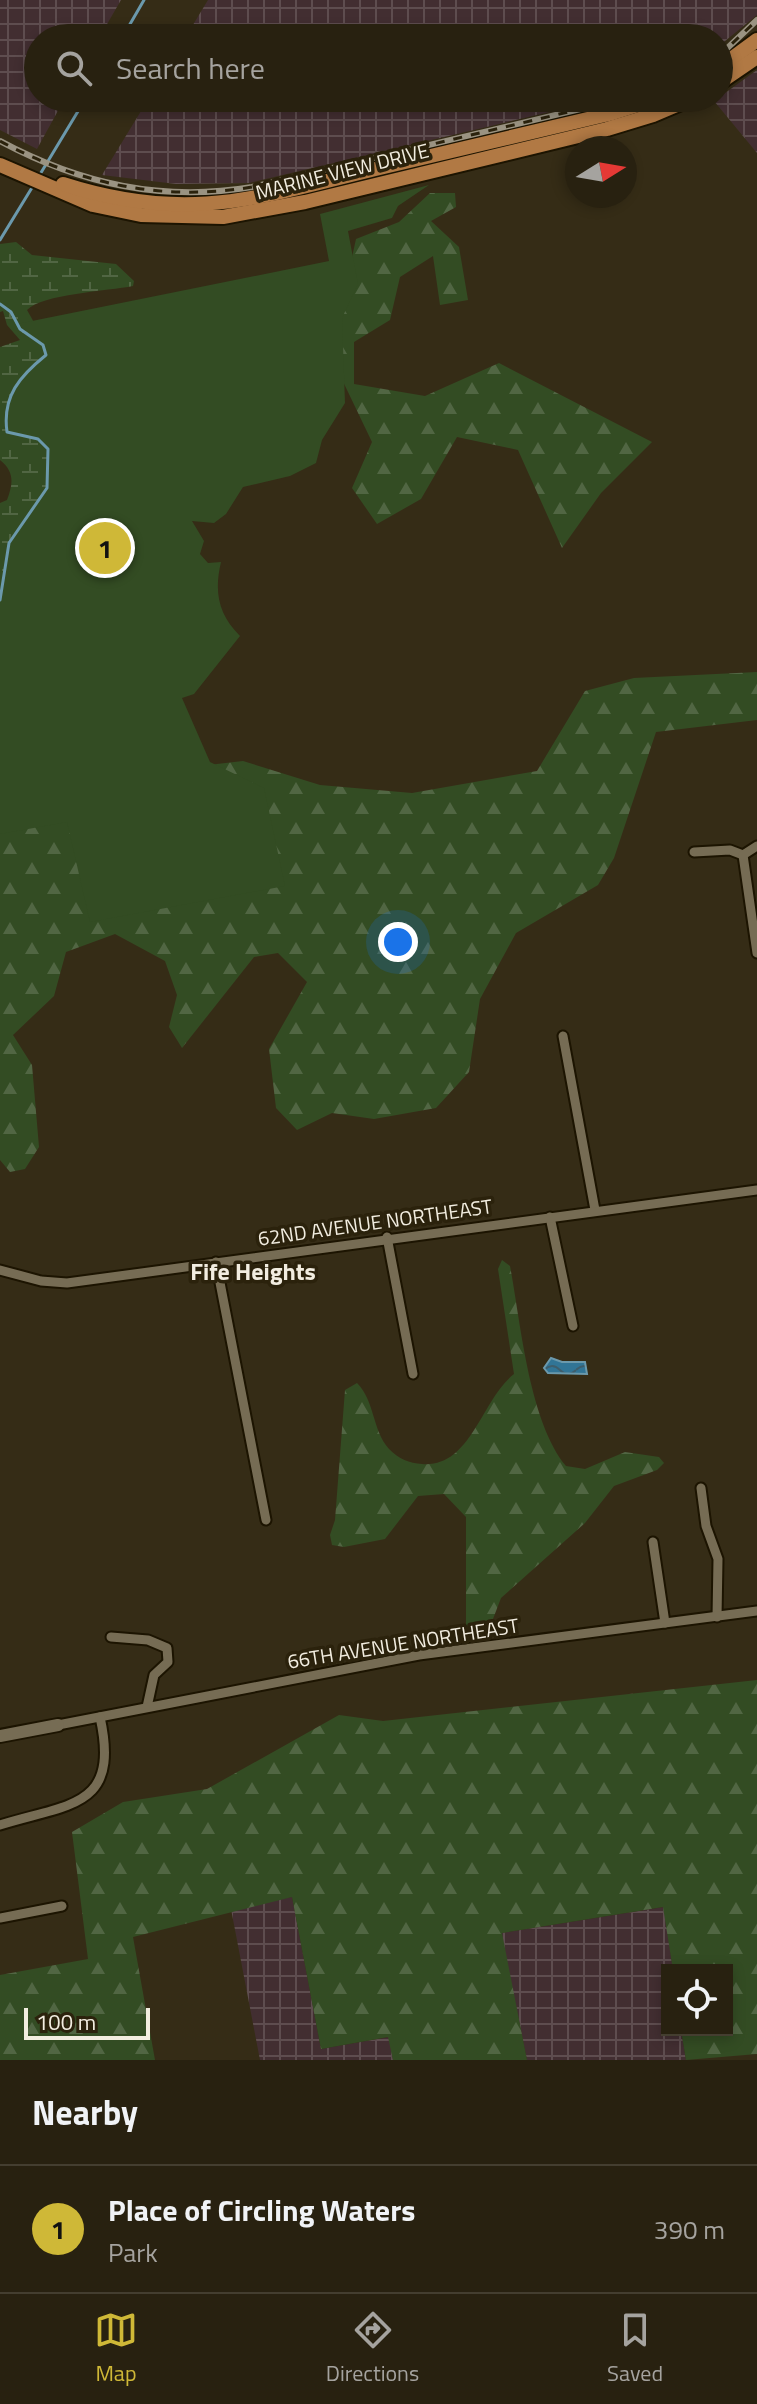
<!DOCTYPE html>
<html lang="en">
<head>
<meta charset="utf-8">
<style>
	body { margin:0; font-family:"Titillium Web",sans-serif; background:#342e1e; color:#f1f3f6 }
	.controls { position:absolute; right:24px; bottom:24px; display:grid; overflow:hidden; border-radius:0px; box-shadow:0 4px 12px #0003 }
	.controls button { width:72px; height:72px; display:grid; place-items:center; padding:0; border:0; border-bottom:2px solid #443e30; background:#282110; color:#f1f3f6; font:40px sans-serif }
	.compass { position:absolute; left:565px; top:136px; width:72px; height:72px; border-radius:50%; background:#282110; box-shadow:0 4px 12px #0003; rotate:79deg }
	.scale { position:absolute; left:24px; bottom:20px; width:126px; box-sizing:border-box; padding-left:8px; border:4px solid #f2ede0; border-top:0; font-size:22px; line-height:28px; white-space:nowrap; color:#f2ede0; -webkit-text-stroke:6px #2b220c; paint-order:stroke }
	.you { position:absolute; left:398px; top:942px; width:28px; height:28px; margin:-20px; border:6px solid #fff; border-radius:50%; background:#1a73e8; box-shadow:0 0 0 12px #1a73e833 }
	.badge { display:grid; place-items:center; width:52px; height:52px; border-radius:50%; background:#cfb837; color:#111; font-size:26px; font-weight:700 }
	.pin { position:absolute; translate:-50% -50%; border:4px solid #fff; box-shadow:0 2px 8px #0006 }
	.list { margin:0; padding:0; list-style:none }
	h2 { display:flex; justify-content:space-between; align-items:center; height:104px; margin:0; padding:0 32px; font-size:34px }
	h2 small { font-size:26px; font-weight:400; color:#a5a39f }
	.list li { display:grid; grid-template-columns:52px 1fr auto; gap:24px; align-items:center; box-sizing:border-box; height:128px; padding:0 32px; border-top:2px solid #443e30 }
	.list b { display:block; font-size:30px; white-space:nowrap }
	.list p { margin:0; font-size:26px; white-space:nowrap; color:#a5a39f }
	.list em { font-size:26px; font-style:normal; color:#a5a39f }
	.icon { flex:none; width:44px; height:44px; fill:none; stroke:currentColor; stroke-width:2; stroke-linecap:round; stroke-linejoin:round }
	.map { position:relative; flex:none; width:757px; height:2060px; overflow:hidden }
	.search { position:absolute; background:#282110; box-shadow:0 4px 12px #0003; left:24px; right:24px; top:24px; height:88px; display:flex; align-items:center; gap:20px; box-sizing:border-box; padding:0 28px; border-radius:44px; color:#a5a39f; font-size:30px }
	.sheet { height:232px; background:#282110 }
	nav { display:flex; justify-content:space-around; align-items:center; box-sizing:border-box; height:112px; border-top:2px solid #443e30; background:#282110; font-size:22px; color:#a5a39f }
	nav a { display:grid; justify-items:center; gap:4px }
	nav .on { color:#cfb837 }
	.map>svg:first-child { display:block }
	.industrial { fill:url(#industrial-grid) }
	.forest { fill:url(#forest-firs) }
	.wetland { fill:url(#wetland-marsh) }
	.park { fill:#334c23 }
	.water { fill:url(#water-waves); stroke:#6b99ac; stroke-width:2 }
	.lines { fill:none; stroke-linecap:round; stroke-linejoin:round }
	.stream { stroke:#6b99ac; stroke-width:3 }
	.minor-casing { stroke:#1c1401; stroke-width:13 }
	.tertiary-casing { stroke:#1c1401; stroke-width:16 }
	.primary-casing { stroke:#1c1401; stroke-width:18 }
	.minor { stroke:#766c54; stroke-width:9 }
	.tertiary { stroke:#766c54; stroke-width:12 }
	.primary { stroke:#b17944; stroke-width:14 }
	.rail-casing { stroke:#9a9382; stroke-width:6 }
	.rail { stroke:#2b220c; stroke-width:3; stroke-dasharray:9; stroke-linecap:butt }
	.labels { text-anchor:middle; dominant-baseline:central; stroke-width:7; stroke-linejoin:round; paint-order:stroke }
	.street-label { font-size:20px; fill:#f2ede0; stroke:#2b220c }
	.quarter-label { font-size:24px; font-weight:bold; fill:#f2ede0; stroke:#2b220c }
</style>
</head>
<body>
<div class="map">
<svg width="757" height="2060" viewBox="0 0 757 2060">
	<defs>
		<pattern id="industrial-grid" width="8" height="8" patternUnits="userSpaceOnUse" patternTransform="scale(2)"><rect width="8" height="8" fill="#422e31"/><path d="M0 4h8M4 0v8" fill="none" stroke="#5e4d4f"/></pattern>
		<pattern id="forest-firs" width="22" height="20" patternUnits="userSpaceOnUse" patternTransform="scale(2)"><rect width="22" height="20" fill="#334c23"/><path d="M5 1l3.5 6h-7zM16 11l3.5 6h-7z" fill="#516643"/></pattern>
		<pattern id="wetland-marsh" width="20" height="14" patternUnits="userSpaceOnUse" patternTransform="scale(2)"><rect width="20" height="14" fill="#334c23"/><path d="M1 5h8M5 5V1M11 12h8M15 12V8" fill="none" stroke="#516643"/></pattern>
		<pattern id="water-waves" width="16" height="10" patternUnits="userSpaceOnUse" patternTransform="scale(2)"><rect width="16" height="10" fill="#317596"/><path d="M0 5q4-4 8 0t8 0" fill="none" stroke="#3d5e6c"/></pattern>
	</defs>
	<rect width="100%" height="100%" fill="#352c16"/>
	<g class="industrial">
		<path d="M0,0H121L99,38H38V98H65L37,149L0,130Z"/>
		<path d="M208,0H757V15L719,46V38H185Z"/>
		<path d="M757,70V153L714,101Z"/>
		<path d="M149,98H609L249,183L176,184L102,175Z"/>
		<path d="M292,1897L321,2049L389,2037L393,2060H260L231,1909Z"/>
		<path d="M664,1907L673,1970H667V2030H681L686,2060H527L501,1933Z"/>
	</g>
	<g class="forest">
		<path d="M430,193H455L456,207L431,221L459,247L468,300L440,305L433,256L400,277L390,320L354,342V384L425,396L499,363L652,442L601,493L562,548L518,450L457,437L421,499L377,524L352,488L372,442L337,369L336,331L356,239L399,222Z"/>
		<path d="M0,651L165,770L243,761L320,785L412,793L537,771L585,691L634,678L757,672V720L656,732L614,858L598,885L516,933L480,999L469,1072L436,1108L374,1119L332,1113L297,1130L276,1108L269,1049L307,982L278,953L254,957L182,1048L169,1027L177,995L165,961L115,934L66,952L54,996L13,1035L32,1065L39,1147L25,1169L10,1172L0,1160Z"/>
		<path d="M502,1260L510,1266C521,1324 529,1421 566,1466L585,1469L625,1452L659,1457L664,1463L657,1470L614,1486L585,1523L501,1598L488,1632L466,1636V1517L444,1494L418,1496L385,1539L344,1547L332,1545L330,1535L335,1520L345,1390L357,1383C375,1401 372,1430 389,1449C399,1459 409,1463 422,1464C471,1468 481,1400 514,1374L498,1269Z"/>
		<path d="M757,1680V2054L686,2060L681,2030H727V1970H673L663,1907L502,1933L527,2060H393L388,2037L321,2049L292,1897L133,1937L155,2060H0V1975L88,1959L72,1832L123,1802L207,1789L339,1715L383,1721Z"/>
	</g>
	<path class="wetland" d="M16,242L32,255L116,264L134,281L133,286C108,291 42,294 27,310L36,326L58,340L60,489L0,632V503L7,500C13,484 15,472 0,460V347L20,340L7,325L3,311L0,312V244Z"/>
	<path class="park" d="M429,185L398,206L392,218L348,231L358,284L342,318L345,403L322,440L316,463L290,476L243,487L226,514L214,523L192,521L204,541L200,554L208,563L221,562C214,592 218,614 240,636L194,694L182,698L210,762L264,788L285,886L90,922L67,822L0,834V600L9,543L47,488L48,449L38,439L7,432C2,395 21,378 46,355L43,345L17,324L329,261L320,214Z"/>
	<path class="water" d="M551,1358L562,1362H585L587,1374L548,1373L544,1368Z"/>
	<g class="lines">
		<g class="stream">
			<path d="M122,38L144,0"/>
			<path d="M39,176L86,98"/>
			<path d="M0,240L33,186"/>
			<path d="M0,304L11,312L20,329L43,345L46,355C20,376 2,396 7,432L38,439L48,449L47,488L9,543L0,600"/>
		</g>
		<defs>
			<g id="minor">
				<path d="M694,852L730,850L743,855"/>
				<path d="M743,855L757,953"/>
				<path d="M743,855L757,846"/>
				<path d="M563,1036L595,1210"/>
				<path d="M550,1217L573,1326"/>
				<path d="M387,1237L413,1374"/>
				<path d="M216,1262L266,1520"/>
				<path d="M0,1270L41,1281L67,1283L757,1190"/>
				<path d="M701,1488L706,1526L718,1559L717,1617"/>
				<path d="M653,1542L665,1623"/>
				<path d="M111,1637L148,1640L167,1648L168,1662L154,1675L147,1707"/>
				<path d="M58,1725L419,1655L757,1611"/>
				<path d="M0,1825C71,1803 120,1808 100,1717"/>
				<path d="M0,1918L62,1906"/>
			</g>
			<path id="tertiary" d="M0,1736L58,1725"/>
			<g id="primary">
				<path d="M719,68L757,40"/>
				<path d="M719,83L757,57"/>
				<path d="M0,165L93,205L141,215L223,217L305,202L607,129L653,115L693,98"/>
				<path d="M63,184C191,225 262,196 384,167C459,149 534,132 609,114L659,98"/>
			</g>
		</defs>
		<use href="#minor" class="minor-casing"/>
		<use href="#tertiary" class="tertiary-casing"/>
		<use href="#primary" class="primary-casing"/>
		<use href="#minor" class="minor"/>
		<use href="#tertiary" class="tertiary"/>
		<use href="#primary" class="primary"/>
		<defs>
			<g id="rail">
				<path d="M719,56L757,20"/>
				<path d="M0,141C80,184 162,202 252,187L627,98"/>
			</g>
		</defs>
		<use href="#rail" class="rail-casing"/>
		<use href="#rail" class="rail"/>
	</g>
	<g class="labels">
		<g class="street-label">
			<text transform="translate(342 171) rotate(-14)">MARINE VIEW DRIVE</text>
			<text transform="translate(375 1222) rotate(-8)">62ND AVENUE NORTHEAST</text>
			<text transform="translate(403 1643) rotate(-9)">66TH AVENUE NORTHEAST</text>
		</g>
		<g class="quarter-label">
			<text x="253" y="1271">Fife Heights</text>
		</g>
	</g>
</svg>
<div class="controls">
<button><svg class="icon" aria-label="locate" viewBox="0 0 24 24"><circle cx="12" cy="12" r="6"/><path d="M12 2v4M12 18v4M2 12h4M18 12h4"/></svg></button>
</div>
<svg class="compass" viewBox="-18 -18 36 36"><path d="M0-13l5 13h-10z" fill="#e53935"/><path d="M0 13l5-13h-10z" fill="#a5a39f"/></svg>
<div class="scale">100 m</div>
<div class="you"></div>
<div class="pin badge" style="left:105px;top:548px">1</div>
<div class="search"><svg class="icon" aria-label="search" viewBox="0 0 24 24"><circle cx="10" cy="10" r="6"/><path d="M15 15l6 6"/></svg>Search here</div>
</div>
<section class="sheet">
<h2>Nearby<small></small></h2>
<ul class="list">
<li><span class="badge">1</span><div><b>Place of Circling Waters</b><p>Park</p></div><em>390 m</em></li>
</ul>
</section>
<nav>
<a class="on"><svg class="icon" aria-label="map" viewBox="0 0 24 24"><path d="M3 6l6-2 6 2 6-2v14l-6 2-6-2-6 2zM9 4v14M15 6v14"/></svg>Map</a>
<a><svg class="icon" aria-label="directions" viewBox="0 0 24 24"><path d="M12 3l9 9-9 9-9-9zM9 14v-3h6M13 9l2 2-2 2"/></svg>Directions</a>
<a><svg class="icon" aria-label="saved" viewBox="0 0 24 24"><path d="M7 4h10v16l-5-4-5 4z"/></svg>Saved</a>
</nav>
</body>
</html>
